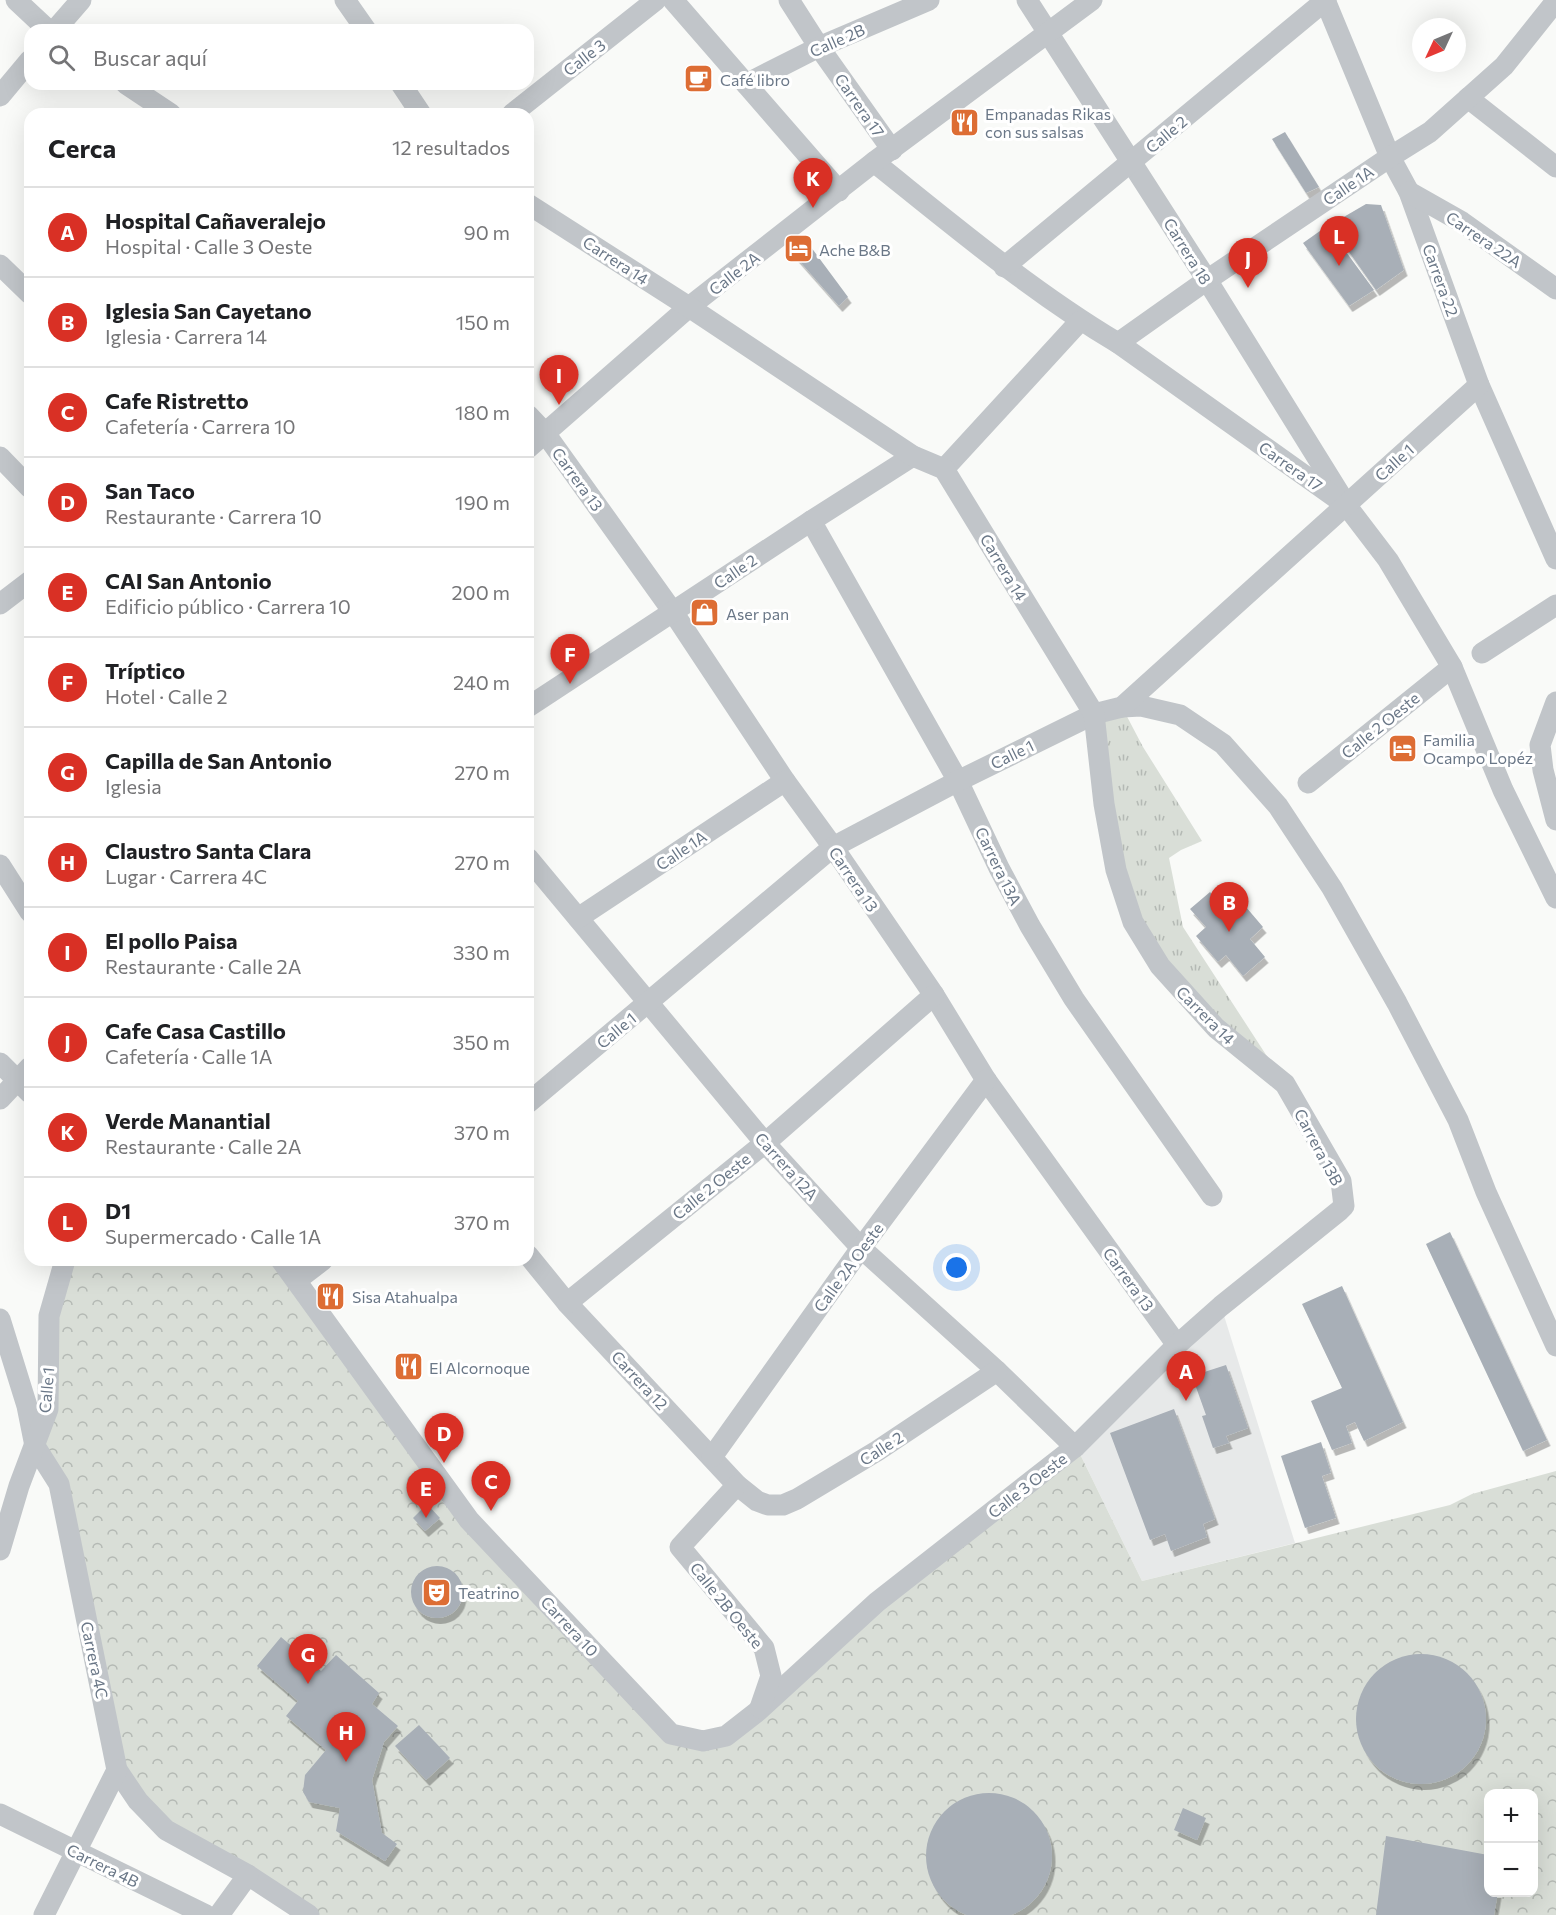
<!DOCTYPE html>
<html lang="es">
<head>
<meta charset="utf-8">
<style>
	body { margin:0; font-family:Commissioner,sans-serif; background:#f6f6f6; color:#202124 }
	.controls { position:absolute; right:18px; bottom:18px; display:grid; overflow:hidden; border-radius:12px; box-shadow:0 6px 24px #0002 }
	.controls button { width:54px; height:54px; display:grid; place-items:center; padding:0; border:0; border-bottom:2px solid #e0e0e0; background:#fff; color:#202124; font:30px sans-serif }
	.compass { position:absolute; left:1412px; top:18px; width:54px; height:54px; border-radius:50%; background:#fff; box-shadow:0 6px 24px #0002; rotate:226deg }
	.you { position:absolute; left:957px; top:1268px; width:21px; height:21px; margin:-15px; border:4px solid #fff; border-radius:50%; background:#1a73e8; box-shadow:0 0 0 9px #1a73e833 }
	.badge { display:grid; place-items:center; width:39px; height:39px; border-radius:50%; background:#d93025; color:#fff; font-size:20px; font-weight:700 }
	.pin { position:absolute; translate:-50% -50px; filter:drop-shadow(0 2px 3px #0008) }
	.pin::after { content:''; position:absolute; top:32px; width:21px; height:18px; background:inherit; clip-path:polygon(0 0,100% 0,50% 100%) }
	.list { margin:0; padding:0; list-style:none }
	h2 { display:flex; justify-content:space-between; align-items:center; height:78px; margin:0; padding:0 24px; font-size:26px }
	h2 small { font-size:20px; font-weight:400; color:#757577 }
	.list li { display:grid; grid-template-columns:39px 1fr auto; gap:18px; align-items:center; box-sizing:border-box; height:90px; padding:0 24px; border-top:2px solid #e0e0e0 }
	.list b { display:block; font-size:22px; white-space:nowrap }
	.list p { margin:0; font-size:20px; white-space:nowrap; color:#757577 }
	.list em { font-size:20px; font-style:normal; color:#757577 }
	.icon { flex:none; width:33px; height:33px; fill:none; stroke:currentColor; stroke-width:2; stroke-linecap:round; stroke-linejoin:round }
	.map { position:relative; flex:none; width:1556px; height:1915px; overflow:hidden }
	.search { position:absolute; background:#fff; box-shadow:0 6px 24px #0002; left:24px; top:24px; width:510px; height:66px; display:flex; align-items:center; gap:15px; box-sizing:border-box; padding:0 21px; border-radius:18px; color:#757577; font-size:22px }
	.panel { position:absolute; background:#fff; box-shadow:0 6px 24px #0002; left:24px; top:108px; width:510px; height:1158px; border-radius:18px }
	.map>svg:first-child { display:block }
	.built { fill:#e7e9e9 }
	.grass { fill:url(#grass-tufts) }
	.park { fill:url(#park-crowns); fill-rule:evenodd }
	.building { fill:#a8afb7; filter:url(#shadow) }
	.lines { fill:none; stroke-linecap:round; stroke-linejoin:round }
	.minor { stroke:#c1c5c9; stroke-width:21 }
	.labels { text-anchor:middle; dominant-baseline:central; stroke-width:6; stroke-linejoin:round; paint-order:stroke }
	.street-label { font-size:16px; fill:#6a7787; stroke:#fff }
	.poi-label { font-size:16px; fill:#6a7787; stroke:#fff; text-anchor:start }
</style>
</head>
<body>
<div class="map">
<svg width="1556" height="1915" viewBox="0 0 1556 1915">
	<defs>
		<pattern id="grass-tufts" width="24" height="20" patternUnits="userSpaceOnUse" patternTransform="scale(1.5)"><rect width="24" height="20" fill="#d9ded7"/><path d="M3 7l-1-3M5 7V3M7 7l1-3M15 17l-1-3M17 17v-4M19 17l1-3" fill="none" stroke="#b4b9b4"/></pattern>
		<pattern id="park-crowns" width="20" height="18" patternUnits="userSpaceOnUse" patternTransform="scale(1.5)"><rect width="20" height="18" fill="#d9ded7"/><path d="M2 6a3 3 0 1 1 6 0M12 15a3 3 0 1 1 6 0" fill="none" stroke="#b4b9b4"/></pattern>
		<filter id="shadow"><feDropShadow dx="3.5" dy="6" stdDeviation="0" flood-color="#0004"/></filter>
	</defs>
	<rect width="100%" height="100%" fill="#f9faf8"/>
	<path class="built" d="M1221,1306L1295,1543L1142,1581L1080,1454Z"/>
	<path class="grass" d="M1122,707L1143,747L1202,841L1181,850L1169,858L1183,927L1285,1084L1268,1071L1133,922L1094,714Z"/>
	<path class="park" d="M65,1260H281L456,1502L671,1733L726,1736L877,1602L1080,1454L1142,1581L1450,1505L1472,1494L1556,1471V1915H309L166,1830L117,1770L59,1484L35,1446ZM1488,1794H1534V1892H1488Z"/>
	<g class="building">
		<path d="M1285,132L1319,187L1306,193L1272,139Z"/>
		<path d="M1366,204L1381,205L1404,270L1376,290L1330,225Z"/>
		<path d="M1327,226L1374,290L1349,306L1303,243Z"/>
		<path d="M802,235L848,297L839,306L787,247Z"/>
		<path d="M1210,892L1226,911L1240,900L1263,927L1250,939L1265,957L1243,976L1226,955L1218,962L1196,936L1206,927L1190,909Z"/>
		<path d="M1450,1232L1547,1440L1523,1451L1426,1244Z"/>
		<path d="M1342,1286L1403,1422L1364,1441L1355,1422L1346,1426L1352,1443L1332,1450L1311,1401L1342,1388L1302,1304Z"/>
		<path d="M1226,1365L1248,1428L1226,1436L1229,1443L1213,1448L1202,1416L1206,1415L1192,1376Z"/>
		<path d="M1174,1409L1215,1519L1203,1524L1207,1537L1171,1551L1165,1534L1150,1540L1110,1433Z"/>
		<path d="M1321,1442L1331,1473L1322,1476L1336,1518L1305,1528L1281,1456Z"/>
		<path d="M427,1504L440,1518L425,1531L413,1518Z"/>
		<circle cx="437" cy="1592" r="26"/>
		<path d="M281,1637L321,1671L336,1655L379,1693L372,1704L398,1726L384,1742L372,1780L382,1833L397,1844L385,1861L336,1831L340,1808L309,1802L303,1792L305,1775L326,1750L286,1716L298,1701L257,1666Z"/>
		<circle cx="1421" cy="1719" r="65"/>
		<path d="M419,1725L450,1758L426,1780L395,1746Z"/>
		<circle cx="989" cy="1856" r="63"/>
		<path d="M1183,1808L1206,1818L1197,1840L1174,1830Z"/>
		<path d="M1386,1836L1488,1855V1892H1498L1494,1915H1376Z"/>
	</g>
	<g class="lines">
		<g class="minor">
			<path d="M16,0L48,30"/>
			<path d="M345,0L366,30"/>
			<path d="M673,0L839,191"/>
			<path d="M789,0L819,47L892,150"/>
			<path d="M1027,0L1207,280L1341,496"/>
			<path d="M1325,0L1390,157L1409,192L1479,385L1556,559"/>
			<path d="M55,30L81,0"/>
			<path d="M126,84L171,114"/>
			<path d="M401,84L421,114"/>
			<path d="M746,84L819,47L929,0"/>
			<path d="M0,96L30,60"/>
			<path d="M1468,98L1556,167"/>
			<path d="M512,114L656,0"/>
			<path d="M874,162C954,226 1031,291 1118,343L1346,505L1388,560L1452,667L1503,790L1556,898"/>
			<path d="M1409,192L1462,222L1556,289"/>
			<path d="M0,265L30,294"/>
			<path d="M1004,267L1326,0"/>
			<path d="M1118,343L1207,280L1390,157L1430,132L1504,66L1556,1"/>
			<path d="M528,415L545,433L673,612L785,781L833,847L934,995L986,1080L1177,1345"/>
			<path d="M528,448L689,307L874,162L1092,0"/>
			<path d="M0,457L30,488"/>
			<path d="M944,469L1080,321"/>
			<path d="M811,521L958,781L999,868L1030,926L1074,999L1212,1196"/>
			<path d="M0,604L30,581"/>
			<path d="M1482,653L1556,605"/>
			<path d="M1556,702L1540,745L1543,770L1556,820"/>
			<path d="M528,707L811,521L913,456"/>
			<path d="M1122,707L1141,706L1180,715L1223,744L1278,806L1332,888L1397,1003L1458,1120L1486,1192L1556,1346"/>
			<path d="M1308,783L1452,667"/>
			<path d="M528,858L765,1143L861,1248L997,1371L1075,1447"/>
			<path d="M0,865L30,912"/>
			<path d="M578,918L785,781"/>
			<path d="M0,1063L30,1093"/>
			<path d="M0,1099L30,1067"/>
			<path d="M528,1103L833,847L958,781L1094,714L1122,707L1479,385"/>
			<path d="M528,1255L567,1303L737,1485L757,1501L768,1505H783L797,1499L877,1451L997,1371"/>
			<path d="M281,1260L469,1520L671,1734L703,1741L726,1736L758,1711L877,1602L1075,1447L1177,1345L1221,1306L1339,1211L1344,1206L1341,1181L1285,1084L1216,1028L1160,966L1133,922L1116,870L1104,804L1094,714L944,469L913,456L689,307L528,204"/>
			<path d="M297,1280L323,1260"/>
			<path d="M567,1303L765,1143L934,995"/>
			<path d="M0,1319L27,1406L35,1446L59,1484L117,1770L138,1801L166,1830L248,1875L309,1915"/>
			<path d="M712,1457L861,1248L986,1080"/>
			<path d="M737,1485L680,1547L764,1648L771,1676L760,1708"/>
			<path d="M0,1550L19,1486L48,1409L49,1316L65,1260"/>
			<path d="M0,1814L206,1915"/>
			<path d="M44,1915L117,1770"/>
			<path d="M219,1915L248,1875"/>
		</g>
	</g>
	<defs>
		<symbol id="cafe-square" viewBox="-11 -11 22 22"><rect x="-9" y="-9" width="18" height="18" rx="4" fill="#dd6d34" stroke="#fff"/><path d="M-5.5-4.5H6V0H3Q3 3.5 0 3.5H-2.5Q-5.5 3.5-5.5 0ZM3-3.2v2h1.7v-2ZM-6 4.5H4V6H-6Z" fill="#fff"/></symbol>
		<symbol id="restaurant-square" viewBox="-11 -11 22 22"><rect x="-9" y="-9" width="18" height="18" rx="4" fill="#dd6d34" stroke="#fff"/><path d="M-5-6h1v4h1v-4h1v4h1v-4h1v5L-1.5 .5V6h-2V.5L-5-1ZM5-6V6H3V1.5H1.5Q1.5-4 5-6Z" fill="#fff"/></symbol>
		<symbol id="hotel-square" viewBox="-11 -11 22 22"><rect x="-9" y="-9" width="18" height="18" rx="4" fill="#dd6d34" stroke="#fff"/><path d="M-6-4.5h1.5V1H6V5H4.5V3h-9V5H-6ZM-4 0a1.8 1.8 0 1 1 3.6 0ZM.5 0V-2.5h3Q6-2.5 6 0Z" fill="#fff"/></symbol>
		<symbol id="shop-square" viewBox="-11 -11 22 22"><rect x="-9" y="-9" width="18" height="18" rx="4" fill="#dd6d34" stroke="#fff"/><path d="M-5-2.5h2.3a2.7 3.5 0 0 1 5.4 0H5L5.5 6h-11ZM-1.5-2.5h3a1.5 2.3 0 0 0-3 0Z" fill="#fff"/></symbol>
		<symbol id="theatre-square" viewBox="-11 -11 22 22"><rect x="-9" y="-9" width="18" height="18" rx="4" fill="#dd6d34" stroke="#fff"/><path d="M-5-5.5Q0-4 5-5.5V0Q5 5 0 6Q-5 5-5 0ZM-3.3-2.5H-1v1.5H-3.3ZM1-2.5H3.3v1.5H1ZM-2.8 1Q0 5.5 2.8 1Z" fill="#fff"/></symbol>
	</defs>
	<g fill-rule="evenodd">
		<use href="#cafe-square" x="682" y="62" width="33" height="33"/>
		<use href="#restaurant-square" x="948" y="106" width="33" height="33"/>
		<use href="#hotel-square" x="782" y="232" width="33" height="33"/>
		<use href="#shop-square" x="688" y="596" width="33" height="33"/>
		<use href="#hotel-square" x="1386" y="732" width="33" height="33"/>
		<use href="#restaurant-square" x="314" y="1280" width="33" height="33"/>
		<use href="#restaurant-square" x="392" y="1350" width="33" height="33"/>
		<use href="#theatre-square" x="420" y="1576" width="33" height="33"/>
	</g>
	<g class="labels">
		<g class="street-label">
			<text transform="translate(837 40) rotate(-24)">Calle 2B</text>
			<text transform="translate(584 57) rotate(-38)">Calle 3</text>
			<text transform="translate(860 105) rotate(55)">Carrera 17</text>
			<text transform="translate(1166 134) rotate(-40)">Calle 2</text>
			<text transform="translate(1348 185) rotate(-34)">Calle 1A</text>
			<text transform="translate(1484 239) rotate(34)">Carrera 22A</text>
			<text transform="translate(1188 251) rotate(58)">Carrera 18</text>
			<text transform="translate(616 260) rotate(33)">Carrera 14</text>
			<text transform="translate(734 273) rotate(-38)">Calle 2A</text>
			<text transform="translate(1441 280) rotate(70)">Carrera 22</text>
			<text transform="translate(1394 462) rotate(-42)">Calle 1</text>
			<text transform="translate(1291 466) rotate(35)">Carrera 17</text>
			<text transform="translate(578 479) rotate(54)">Carrera 13</text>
			<text transform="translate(1004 567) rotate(59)">Carrera 14</text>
			<text transform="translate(735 571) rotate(-34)">Calle 2</text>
			<text transform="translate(1380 725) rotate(-39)">Calle 2 Oeste</text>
			<text transform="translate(1012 754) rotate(-26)">Calle 1</text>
			<text transform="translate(681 850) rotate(-34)">Calle 1A</text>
			<text transform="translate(999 866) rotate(64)">Carrera 13A</text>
			<text transform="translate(854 879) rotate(56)">Carrera 13</text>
			<text transform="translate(1206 1015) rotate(45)">Carrera 14</text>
			<text transform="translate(616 1030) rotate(-40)">Calle 1</text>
			<text transform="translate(1319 1147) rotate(62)">Carrera 13B</text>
			<text transform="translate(787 1166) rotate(48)">Carrera 12A</text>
			<text transform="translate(711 1186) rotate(-39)">Calle 2 Oeste</text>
			<text transform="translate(848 1267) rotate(-54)">Calle 2A Oeste</text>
			<text transform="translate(1129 1279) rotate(54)">Carrera 13</text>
			<text transform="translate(640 1380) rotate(47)">Carrera 12</text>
			<text transform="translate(46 1390) rotate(-85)">Calle 1</text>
			<text transform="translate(881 1448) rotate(-33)">Calle 2</text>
			<text transform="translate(1027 1485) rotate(-38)">Calle 3 Oeste</text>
			<text transform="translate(727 1605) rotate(51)">Calle 2B Oeste</text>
			<text transform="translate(570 1626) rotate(47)">Carrera 10</text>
			<text transform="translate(95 1660) rotate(78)">Carrera 4C</text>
			<text transform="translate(103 1865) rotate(26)">Carrera 4B</text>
		</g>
		<g class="poi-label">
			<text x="720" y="79">Café libro</text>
			<text x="985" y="113">Empanadas Rikas<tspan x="985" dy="18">con sus salsas</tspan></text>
			<text x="819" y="249">Ache B&amp;B</text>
			<text x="726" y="613">Aser pan</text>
			<text x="1423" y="739">Familia<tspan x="1423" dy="18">Ocampo Lopéz</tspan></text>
			<text x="352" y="1296">Sisa Atahualpa</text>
			<text x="429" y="1367">El Alcornoque</text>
			<text x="458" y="1592">Teatrino</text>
		</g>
	</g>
</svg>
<div class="controls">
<button>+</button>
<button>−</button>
</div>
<svg class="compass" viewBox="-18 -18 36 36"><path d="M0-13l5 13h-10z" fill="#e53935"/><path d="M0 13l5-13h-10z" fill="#757577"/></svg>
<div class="you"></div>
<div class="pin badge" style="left:1186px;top:1401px">A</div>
<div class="pin badge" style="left:1229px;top:932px">B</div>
<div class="pin badge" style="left:491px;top:1511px">C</div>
<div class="pin badge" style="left:444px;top:1463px">D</div>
<div class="pin badge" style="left:426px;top:1518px">E</div>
<div class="pin badge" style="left:570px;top:684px">F</div>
<div class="pin badge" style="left:308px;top:1684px">G</div>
<div class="pin badge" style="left:346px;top:1762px">H</div>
<div class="pin badge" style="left:559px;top:405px">I</div>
<div class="pin badge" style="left:1248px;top:288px">J</div>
<div class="pin badge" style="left:813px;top:208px">K</div>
<div class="pin badge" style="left:1339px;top:266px">L</div>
<div class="search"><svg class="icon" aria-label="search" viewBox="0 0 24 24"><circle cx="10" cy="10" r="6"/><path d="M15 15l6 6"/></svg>Buscar aquí</div>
<section class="panel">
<h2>Cerca<small>12 resultados</small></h2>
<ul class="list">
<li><span class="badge">A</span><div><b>Hospital Cañaveralejo</b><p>Hospital · Calle 3 Oeste</p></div><em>90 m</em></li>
<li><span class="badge">B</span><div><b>Iglesia San Cayetano</b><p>Iglesia · Carrera 14</p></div><em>150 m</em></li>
<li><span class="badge">C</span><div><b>Cafe Ristretto</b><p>Cafetería · Carrera 10</p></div><em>180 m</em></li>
<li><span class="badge">D</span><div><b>San Taco</b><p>Restaurante · Carrera 10</p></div><em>190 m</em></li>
<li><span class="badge">E</span><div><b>CAI San Antonio</b><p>Edificio público · Carrera 10</p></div><em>200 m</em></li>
<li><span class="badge">F</span><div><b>Tríptico</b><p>Hotel · Calle 2</p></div><em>240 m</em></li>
<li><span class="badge">G</span><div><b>Capilla de San Antonio</b><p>Iglesia</p></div><em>270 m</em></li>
<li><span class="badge">H</span><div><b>Claustro Santa Clara</b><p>Lugar · Carrera 4C</p></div><em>270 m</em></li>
<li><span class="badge">I</span><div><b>El pollo Paisa</b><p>Restaurante · Calle 2A</p></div><em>330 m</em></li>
<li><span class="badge">J</span><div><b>Cafe Casa Castillo</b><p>Cafetería · Calle 1A</p></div><em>350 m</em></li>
<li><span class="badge">K</span><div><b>Verde Manantial</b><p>Restaurante · Calle 2A</p></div><em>370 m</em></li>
<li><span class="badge">L</span><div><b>D1</b><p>Supermercado · Calle 1A</p></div><em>370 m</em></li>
</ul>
</section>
</div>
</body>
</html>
